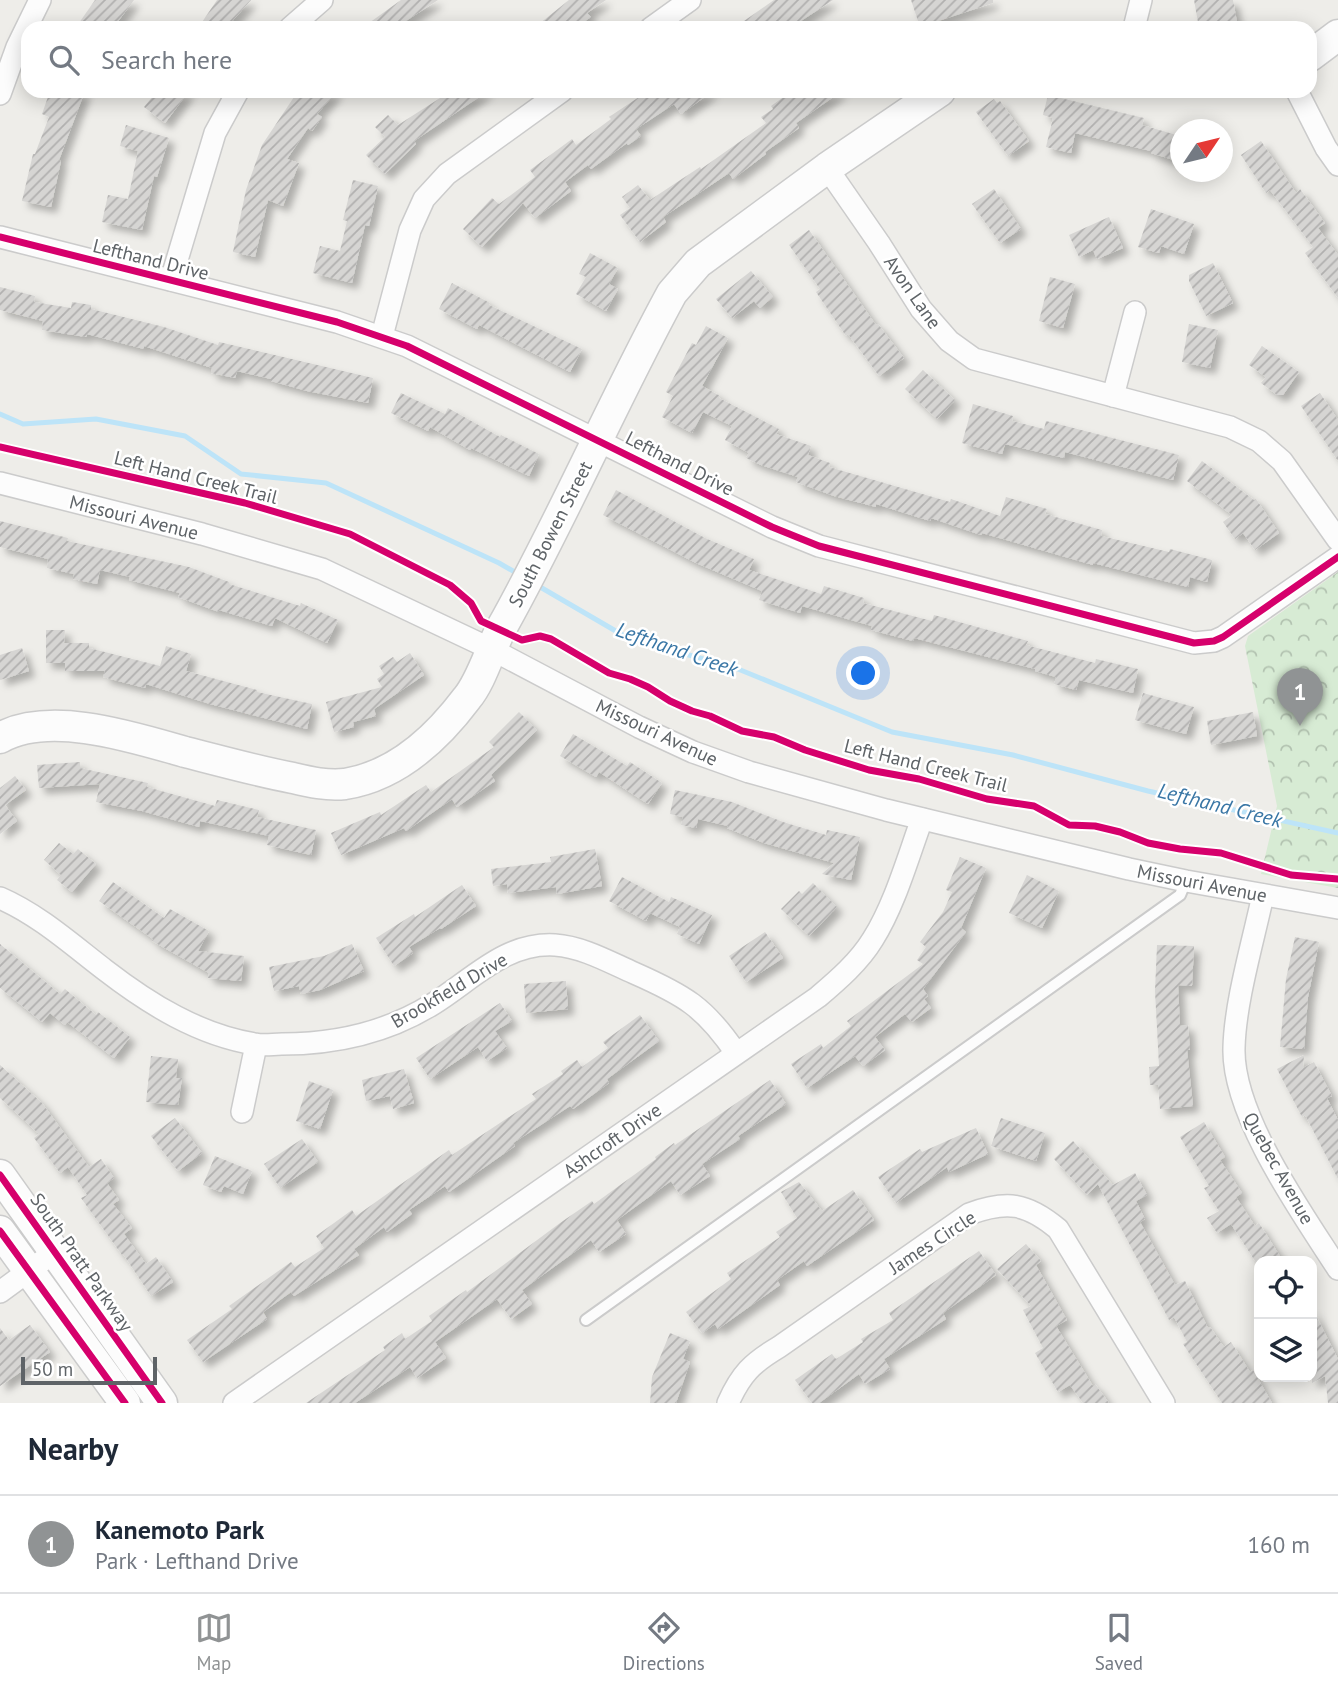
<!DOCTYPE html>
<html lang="en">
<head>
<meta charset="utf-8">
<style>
	body { margin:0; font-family:"PT Sans",sans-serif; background:#f2f2f3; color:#1f2937 }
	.controls { position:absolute; right:21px; bottom:21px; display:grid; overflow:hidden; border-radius:14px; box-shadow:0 4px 18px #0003 }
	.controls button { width:63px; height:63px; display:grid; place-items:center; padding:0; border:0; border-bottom:2px solid #e0e1e3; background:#fff; color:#1f2937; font:35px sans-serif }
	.compass { position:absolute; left:1170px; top:119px; width:63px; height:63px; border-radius:50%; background:#fff; box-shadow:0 4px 18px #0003; rotate:55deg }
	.scale { position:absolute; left:21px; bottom:18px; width:136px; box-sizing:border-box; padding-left:7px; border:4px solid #5e6367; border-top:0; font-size:19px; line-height:24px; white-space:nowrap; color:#5e6367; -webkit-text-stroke:5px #fff; paint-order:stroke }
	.you { position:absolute; left:864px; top:674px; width:24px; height:24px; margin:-18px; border:5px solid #fff; border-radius:50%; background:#1a73e8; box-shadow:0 0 0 10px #1a73e833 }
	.badge { display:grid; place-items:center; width:46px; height:46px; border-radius:50%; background:#909394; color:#fff; font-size:23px; font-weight:700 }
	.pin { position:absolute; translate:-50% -58px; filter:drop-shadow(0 2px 4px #0008) }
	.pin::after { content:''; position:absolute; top:37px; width:24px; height:21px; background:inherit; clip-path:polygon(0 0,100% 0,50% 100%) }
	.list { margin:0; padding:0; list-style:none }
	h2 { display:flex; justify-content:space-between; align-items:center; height:91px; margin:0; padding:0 28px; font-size:30px }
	h2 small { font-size:23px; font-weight:400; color:#747a83 }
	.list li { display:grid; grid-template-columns:46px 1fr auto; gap:21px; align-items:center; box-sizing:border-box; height:98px; padding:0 28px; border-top:2px solid #e0e1e3 }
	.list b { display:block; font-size:26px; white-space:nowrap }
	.list p { margin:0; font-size:23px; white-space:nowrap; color:#747a83 }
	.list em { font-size:23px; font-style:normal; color:#747a83 }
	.icon { flex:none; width:38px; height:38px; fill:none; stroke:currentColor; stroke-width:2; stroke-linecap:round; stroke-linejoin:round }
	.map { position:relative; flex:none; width:1338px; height:1403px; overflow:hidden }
	.search { position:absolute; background:#fff; box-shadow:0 4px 18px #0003; left:21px; right:21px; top:21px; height:77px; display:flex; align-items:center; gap:18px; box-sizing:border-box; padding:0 24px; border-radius:21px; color:#747a83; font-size:26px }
	.sheet { height:189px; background:#fff }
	nav { display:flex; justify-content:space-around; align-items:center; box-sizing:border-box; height:98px; border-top:2px solid #e0e1e3; background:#fff; font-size:19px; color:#747a83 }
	nav a { display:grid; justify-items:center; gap:4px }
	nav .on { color:#909394 }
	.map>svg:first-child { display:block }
	.forest { fill:url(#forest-crowns) }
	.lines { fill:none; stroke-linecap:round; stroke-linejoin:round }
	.stream { stroke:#bde4f8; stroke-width:5 }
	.building { fill:url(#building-hatch); filter:url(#shadow) }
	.lane-casing { stroke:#cbcbcb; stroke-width:14 }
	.street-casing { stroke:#cbcbcb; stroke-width:24 }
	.secondary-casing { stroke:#cbcbcb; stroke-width:33 }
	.lane { stroke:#fcfcfc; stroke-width:10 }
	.street { stroke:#fcfcfc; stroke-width:21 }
	.secondary { stroke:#fcfcfc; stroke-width:30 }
	.cycleway-casing { stroke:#fff; stroke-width:11 }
	.cycleway { stroke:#d6006c; stroke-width:7 }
	.labels { text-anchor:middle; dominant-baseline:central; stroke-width:5; stroke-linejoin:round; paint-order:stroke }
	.street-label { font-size:19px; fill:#5e6367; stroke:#fff }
	.water-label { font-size:21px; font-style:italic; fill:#3976a5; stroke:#fff }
</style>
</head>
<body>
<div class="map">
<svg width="1338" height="1403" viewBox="0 0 1338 1403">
	<defs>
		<pattern id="forest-crowns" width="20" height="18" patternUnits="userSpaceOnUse" patternTransform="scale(1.75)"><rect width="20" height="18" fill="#d7ebd4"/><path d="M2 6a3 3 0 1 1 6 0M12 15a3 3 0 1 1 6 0" fill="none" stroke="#b2c2b0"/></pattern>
		<pattern id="building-hatch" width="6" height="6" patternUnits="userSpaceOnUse" patternTransform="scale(1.75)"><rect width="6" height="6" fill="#d6d5d3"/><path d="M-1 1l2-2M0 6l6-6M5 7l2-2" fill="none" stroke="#b1b0af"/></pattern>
		<filter id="shadow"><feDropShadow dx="6" dy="6" stdDeviation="3.5" flood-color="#0004"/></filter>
	</defs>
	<rect width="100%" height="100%" fill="#eeede9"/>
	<path class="forest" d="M1338,572V888L1261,874L1277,806L1245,646L1248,636Z"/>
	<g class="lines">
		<g class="stream">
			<path d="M0,414L23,424L96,419L185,436L241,474L326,483L499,563L520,575"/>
			<path d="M535,584L626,637L738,669L892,732L1013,755L1148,791L1338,833"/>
		</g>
	</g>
	<g class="building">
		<path d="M95,0H134L113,28H86L79,23Z"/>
		<path d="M217,0H251L226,28H198Z"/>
		<path d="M401,0H438L395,28H362Z"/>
		<path d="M569,0H606L587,13L591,17L575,28H534Z"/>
		<path d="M774,0H833L790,28H734Z"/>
		<path d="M911,0H993V3L920,27Z"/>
		<path d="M1194,0H1233L1237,22L1223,24L1224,28H1199Z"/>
		<path d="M50,91H85L59,160L61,161L51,207L22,201L33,154H35L49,117L42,114Z"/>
		<path d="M157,91H189L165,123L144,107Z"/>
		<path d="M298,91H337L317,114L322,117L312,131L308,128L287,159L299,163L283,206L268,200L255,257L233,252L246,190L262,145Z"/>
		<path d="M451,91H488L414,141L416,144L385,174L366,155L385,137L375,127L388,115L398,125Z"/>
		<path d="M648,91H713L681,114L674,104L636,129L641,136L628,145L627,143L591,169L588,165L565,182L571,191L535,218L523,203L482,247L463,229L492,198L499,204L535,177L530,170L572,139L576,145L611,119L609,117Z"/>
		<path d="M792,91H842L796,123L799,128L765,152L766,154L733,179L729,173L663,217L666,222L640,242L620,215L630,208L622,197L638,185L650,200L700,167L701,169L766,123L761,117L773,109L771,106Z"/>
		<path d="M1048,95L1144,118L1142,125L1180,136V162L1151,153V151L1075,133L1071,153L1046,147L1053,118L1043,115Z"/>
		<path d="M994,99L997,103L1000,101L1029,141L1008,156L976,112Z"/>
		<path d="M126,125L169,138L157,177L154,176L142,230L102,222L108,195L128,199L138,151L120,146Z"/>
		<path d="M1261,141L1296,193L1300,189L1325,223L1318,228L1338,255V298L1305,253L1313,247L1270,190L1266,193L1241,155Z"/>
		<path d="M353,180L378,186L369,226L365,225L352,283L313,273L320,246L340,251L347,221L343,220Z"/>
		<path d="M994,189L1021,229L1000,243L972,204Z"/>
		<path d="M1151,209L1194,224L1184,254L1161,246L1159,253L1138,247Z"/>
		<path d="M1109,217L1123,248L1097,259L1093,250L1079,257L1069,235Z"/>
		<path d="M809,230L876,325L878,324L904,358L879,376L848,334L846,336L816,292L820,289L789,245Z"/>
		<path d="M590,253L618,268L609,284L618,289L606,311L576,294L586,277L579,274Z"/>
		<path d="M1213,263L1233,303L1206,316L1189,281V275Z"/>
		<path d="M751,271L773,297L760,308L754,301L732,318L716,299Z"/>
		<path d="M1050,277L1075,284L1063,328L1039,321Z"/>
		<path d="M452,283L490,303L489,305L582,349L570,372L479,325L477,329L439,309Z"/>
		<path d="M0,287L35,296L34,302L71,308L72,302L91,305V309L164,327L218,345L219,342L373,378L368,403L307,391L271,381V379L237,371L235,378L211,373L212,368L144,346V349L87,334L86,337L42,330L43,321L0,310Z"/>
		<path d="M1189,324L1218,330L1210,368L1182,362Z"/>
		<path d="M706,326L728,338L702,386L720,396L719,398L779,429L776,434L811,446L808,455L830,463L829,467L950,502L951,499L1000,516L1006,497L1047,509L1045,514L1102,530L1101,536L1169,552L1170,549L1212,560L1207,582L1190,577L1188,587L1093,563V565L982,533L981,535L931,518L930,521L876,504V507L834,496L796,482L798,477L761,465L746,458L749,453L725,440L732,426L703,412L692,433L662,417L673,396L666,392L692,343L696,345Z"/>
		<path d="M1262,346L1299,372L1283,395H1277L1261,383L1266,377L1249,365Z"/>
		<path d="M923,370L955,400L937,419L905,389Z"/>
		<path d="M401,393L445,414L448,408L500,437L501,435L539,454L529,476L471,448L470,450L430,427L428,431L391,413Z"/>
		<path d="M1320,393L1338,420V461L1301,406Z"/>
		<path d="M973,404L1013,416L1012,421L1044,429L1046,421L1179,455L1173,480L1065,452L1064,458L1005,444L1002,454L962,443Z"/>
		<path d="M1202,461L1254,500L1256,499L1279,533L1255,550L1243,533L1235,539L1223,522L1232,515L1187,481Z"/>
		<path d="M616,490L705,538L754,559L749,570L821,594L824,586L864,598L863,603L932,621L934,615L1028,641L1026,645L1095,663L1096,659L1138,669L1133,693L1079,680L1076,690L1054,684L1056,677L1035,671V669L914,638L913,641L871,630L872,626L802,606L800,613L759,600L762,591L696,563L603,515Z"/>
		<path d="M0,521L68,538L67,541L189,567L229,582V584L300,606L301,603L338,620L327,643L275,618L272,626L219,610V612L178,597L180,593L129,580L130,577L100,570L97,584L73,579L74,574L47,568L48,559L0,547Z"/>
		<path d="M46,630H65L64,643H89V648L160,666L166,646L191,654L186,671L257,690V692L312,704L307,729L210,704L146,684L145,688L103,677L105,671H65V663H46Z"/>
		<path d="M22,648L29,671L0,680V655Z"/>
		<path d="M410,653L424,675L374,709L376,716L353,722L354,727L334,732L326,702L382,687L377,679L384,674L379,666L393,657L397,662Z"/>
		<path d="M1143,693L1194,707L1186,734L1135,720Z"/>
		<path d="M519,712L537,730L491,775L495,781L457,807L452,799L406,831L404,828L341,855L331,833L380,812L381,815L426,785L431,792L494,747L489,742Z"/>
		<path d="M1253,712L1257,736L1211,745L1207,721Z"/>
		<path d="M573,734L627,766L630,762L662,783L648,804L599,772L596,777L560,756Z"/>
		<path d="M80,762V768L148,783L147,787L215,806L217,800L259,810L257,817L316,830L311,855L267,845L269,836L200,821L199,827L142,811L96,802L100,784L39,788L37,765Z"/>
		<path d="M15,776L26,790L5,805L17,821L0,834V788Z"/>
		<path d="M675,790L732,802L783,822L826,835L827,830L860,837L851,880L822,874L834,863L764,843L727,828L728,826L698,819L696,828L681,825L683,817L670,814Z"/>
		<path d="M59,843L73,854L78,849L96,864L72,892L57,880L61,875L44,860Z"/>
		<path d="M595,849L602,886L557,894L556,887L508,893L507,884L493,886L491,869L551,862L550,857Z"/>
		<path d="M960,857L986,868L961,928L966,932L923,989L928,996L924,999L931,1008L912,1022L905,1014L875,1037L885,1050L863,1066L855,1056L807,1088L791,1064L821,1044L823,1048L851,1026L847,1021L923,964L917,960L926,947L920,942L943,912L952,892L946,890Z"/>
		<path d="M1027,875L1059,891L1042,928L1009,913Z"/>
		<path d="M622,877L669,902L671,897L712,915L699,944L677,934L680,927L650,913L646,921L609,901Z"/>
		<path d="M113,882L164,918L170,909L209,931L198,951L244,956L241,981L208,978L209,973L152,941L153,939L99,901Z"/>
		<path d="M813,883L837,907L809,936L781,909L799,891L802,894Z"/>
		<path d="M462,885L476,906L441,929L440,928L409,947L413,953L394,966L376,938L414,914L415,917Z"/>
		<path d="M765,932L783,958L746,982L729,956Z"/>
		<path d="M1295,937L1319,942L1308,997L1304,1049L1280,1047L1286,979Z"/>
		<path d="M0,944L60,994L65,989L96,1015L98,1012L130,1037L114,1058L67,1022L65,1025L50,1013L42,1022L0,988Z"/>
		<path d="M352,944L364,971L320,990L301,994L299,986L274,991L269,967L324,956Z"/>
		<path d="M1157,945L1194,946L1192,986L1178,985L1180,1026L1188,1025L1190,1050H1187L1193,1106L1160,1109L1158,1085H1150L1149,1067L1159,1066L1155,991Z"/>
		<path d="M566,981L568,1009L526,1013L524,984Z"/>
		<path d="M500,1003L512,1021L495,1031L507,1048L487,1061L478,1047L430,1079L416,1058Z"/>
		<path d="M640,1015L659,1041L607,1079L609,1083L573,1109L570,1106L513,1143L515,1146L449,1192L445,1186L409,1210L412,1214L387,1232L384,1227L354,1249L359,1255L294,1296L291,1292L263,1312L267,1319L203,1362L187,1340L232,1309L229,1306L291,1262L295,1267L324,1248L316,1236L352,1210L356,1216L449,1150L452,1155L536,1099L532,1094L563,1074L561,1071L577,1060L582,1067L608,1048L603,1042Z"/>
		<path d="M1304,1055L1303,1068L1314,1062L1332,1096L1327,1098L1338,1120V1179L1305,1115L1302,1117L1277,1069Z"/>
		<path d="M151,1056L178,1059L176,1078H182L178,1105L146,1102Z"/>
		<path d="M0,1065L42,1103L89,1167L101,1159L114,1178L107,1183L119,1200L113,1204L132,1228L124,1234L146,1264L156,1257L173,1282L151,1296L123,1254L122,1255L81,1198L87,1195L68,1167L60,1173L34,1138L39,1134L0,1098Z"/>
		<path d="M404,1069L414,1103L393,1109L390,1096L366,1101L362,1080Z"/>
		<path d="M770,1080L786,1104L738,1136L740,1139L702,1164L710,1176L680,1195L671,1181L617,1220L626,1234L599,1252L591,1240L522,1290L532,1304L511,1319L497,1299L435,1342L446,1358L417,1378L410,1367L355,1403H306L385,1350L383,1347L402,1333L405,1339L432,1321L429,1316L466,1290L467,1292L560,1223L592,1201L594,1204L656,1159L655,1157L674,1143L675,1145Z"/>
		<path d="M309,1081L333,1090L320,1129L296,1121Z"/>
		<path d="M175,1118L202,1153L178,1171L151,1136Z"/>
		<path d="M1001,1118L1045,1133L1036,1161L991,1146Z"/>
		<path d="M1204,1122L1225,1157L1220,1160L1242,1193L1236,1197L1255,1226L1259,1223L1283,1261H1255L1231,1224L1217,1233L1207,1218L1219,1211L1204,1188L1209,1186L1180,1137Z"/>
		<path d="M976,1128L988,1154L949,1172L947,1167L896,1203L878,1177L920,1149L922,1152Z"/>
		<path d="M302,1139L318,1162L280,1188L264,1164Z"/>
		<path d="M1073,1141L1113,1185L1135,1173L1147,1195L1136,1201L1145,1219L1140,1222L1175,1285L1185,1281L1208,1328L1210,1327L1224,1347L1231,1342L1250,1372L1253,1370L1272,1403H1222L1183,1344L1187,1342L1174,1317L1169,1320L1098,1184L1087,1195L1054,1159Z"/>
		<path d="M215,1156L252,1171L243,1194L224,1186L221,1192L203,1185Z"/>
		<path d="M799,1182L822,1211L853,1190L874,1220L807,1266L804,1261L777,1280L780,1285L718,1329L715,1324L702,1333L686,1312L731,1279L727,1273L780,1237L776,1232L797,1218L781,1192Z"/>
		<path d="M1026,1244L1041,1261L1036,1265L1067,1320L1056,1326L1093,1386L1095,1384L1109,1403H1083L1070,1385L1058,1392L1035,1353L1043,1348L1023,1310L1031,1306L997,1269Z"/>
		<path d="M979,1251L996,1275L943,1313L946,1319L884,1359L890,1369L865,1384L859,1374L819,1403H812L795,1380L832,1354L836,1359L863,1342L861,1339L893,1320L889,1313Z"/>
		<path d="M1312,1308L1338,1359V1403H1328L1325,1376L1312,1383Z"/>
		<path d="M30,1325L50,1352L0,1386V1328L9,1340Z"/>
		<path d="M670,1333L690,1341L683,1359L690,1362L676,1403H650L652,1377Z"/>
	</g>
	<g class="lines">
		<defs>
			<path id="lane" d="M586,1320L1180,895L1186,881"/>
			<g id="street">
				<path d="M290,28L322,0"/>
				<path d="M651,28L690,0"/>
				<path d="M1134,28L1141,0"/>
				<path d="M1297,91L1326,148L1338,165"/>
				<path d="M0,94L17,47L40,0"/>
				<path d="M827,168L879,243L921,309L949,341L974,359L1230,427L1259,441L1282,461L1338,540"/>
				<path d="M0,237L337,322L407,346L772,527L819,546L1194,643L1214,641L1223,637L1338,557"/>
				<path d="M171,280L215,133L238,91"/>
				<path d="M382,336L410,230L424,199L447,174L562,91"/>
				<path d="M1113,396L1135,312"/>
				<path d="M0,483L202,534L322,569L491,649L639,727L693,752L749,772L886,810L1129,869L1186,881L1338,908"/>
				<path d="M1263,895C1253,942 1235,1002 1234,1048C1232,1115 1302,1213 1338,1269"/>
				<path d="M0,898C39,915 71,944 105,970C149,1004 199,1035 255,1044C264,1046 273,1044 282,1044C335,1044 388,1032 433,1004C472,980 505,942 555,945C583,947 609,962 634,973C684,995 705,1007 736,1053"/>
				<path d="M242,1112L256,1045"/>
				<path d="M0,1292L56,1251"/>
				<path d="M234,1403L818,997C838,980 859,962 873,939C895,904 908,857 922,819"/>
				<path d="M728,1403C741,1374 752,1363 779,1347L969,1214C1007,1200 1027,1203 1058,1229L1164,1403"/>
			</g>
			<g id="secondary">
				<path d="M1310,56L1338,35"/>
				<path d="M0,738C49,710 133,737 185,752C221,761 256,771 293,778C310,782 327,786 345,784C396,776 437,738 467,698C482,680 490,649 502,627C563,518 612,403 672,293L698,263L827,168L940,91"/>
				<path d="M0,1175L162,1403"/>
				<path d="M0,1231L125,1403"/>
			</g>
		</defs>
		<use href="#lane" class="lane-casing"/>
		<use href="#street" class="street-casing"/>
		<use href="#secondary" class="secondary-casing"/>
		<use href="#lane" class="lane"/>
		<use href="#street" class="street"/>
		<use href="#secondary" class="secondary"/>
		<defs>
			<g id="cycleway">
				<path d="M0,237L337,322L407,346L772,527L819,546L1194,643L1214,641L1223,637L1338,557"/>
				<path d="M0,447L245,503L350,534L450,585L471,603L481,621L522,640L540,636L551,639L609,673L630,679L648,687L670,701L692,711L710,716L742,731L774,737L805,750L869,770L919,779L987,799L1034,806L1069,825L1095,826L1120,832L1148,843L1180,849L1221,853L1291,875L1338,879"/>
				<path d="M0,1175L162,1403"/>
				<path d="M0,1231L125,1403"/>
			</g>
		</defs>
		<use href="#cycleway" class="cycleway-casing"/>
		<use href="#cycleway" class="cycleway"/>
	</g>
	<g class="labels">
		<g class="street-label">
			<text transform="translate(151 259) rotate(14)">Lefthand Drive</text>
			<text transform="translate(913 292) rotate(55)">Avon Lane</text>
			<text transform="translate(680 463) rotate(27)">Lefthand Drive</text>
			<text transform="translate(196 477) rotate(14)">Left Hand Creek Trail</text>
			<text transform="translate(134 517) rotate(14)">Missouri Avenue</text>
			<text transform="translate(550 534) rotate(-63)">South Bowen Street</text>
			<text transform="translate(657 732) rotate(25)">Missouri Avenue</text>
			<text transform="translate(926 765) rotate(14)">Left Hand Creek Trail</text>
			<text transform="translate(1202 883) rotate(11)">Missouri Avenue</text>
			<text transform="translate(449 990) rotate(-30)">Brookfield Drive</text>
			<text transform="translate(612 1140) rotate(-35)">Ashcroft Drive</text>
			<text transform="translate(1279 1168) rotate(61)">Quebec Avenue</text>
			<text transform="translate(932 1242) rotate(-33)">James Circle</text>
			<text transform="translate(82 1262) rotate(55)">South Pratt Parkway</text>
		</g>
		<g class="water-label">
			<text transform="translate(677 649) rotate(19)">Lefthand Creek</text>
			<text transform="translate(1220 805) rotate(14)">Lefthand Creek</text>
		</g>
	</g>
</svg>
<div class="controls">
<button><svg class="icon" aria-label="locate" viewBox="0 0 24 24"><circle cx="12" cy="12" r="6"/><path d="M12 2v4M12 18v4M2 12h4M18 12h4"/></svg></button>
<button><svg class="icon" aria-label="layers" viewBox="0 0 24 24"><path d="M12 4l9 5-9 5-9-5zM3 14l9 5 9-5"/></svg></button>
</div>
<svg class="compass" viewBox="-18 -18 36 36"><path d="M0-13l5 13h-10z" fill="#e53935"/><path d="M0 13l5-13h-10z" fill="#747a83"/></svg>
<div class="scale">50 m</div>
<div class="you"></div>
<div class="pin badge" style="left:1300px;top:726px">1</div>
<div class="search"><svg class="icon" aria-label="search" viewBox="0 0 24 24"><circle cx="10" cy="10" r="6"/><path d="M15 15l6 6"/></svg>Search here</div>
</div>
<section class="sheet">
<h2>Nearby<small></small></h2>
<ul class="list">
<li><span class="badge">1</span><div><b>Kanemoto Park</b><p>Park · Lefthand Drive</p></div><em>160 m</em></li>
</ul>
</section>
<nav>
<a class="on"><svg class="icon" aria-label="map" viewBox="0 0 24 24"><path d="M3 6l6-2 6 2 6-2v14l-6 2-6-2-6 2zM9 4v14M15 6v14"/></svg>Map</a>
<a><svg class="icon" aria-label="directions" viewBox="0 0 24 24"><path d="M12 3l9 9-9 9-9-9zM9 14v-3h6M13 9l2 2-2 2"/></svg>Directions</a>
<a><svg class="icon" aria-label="saved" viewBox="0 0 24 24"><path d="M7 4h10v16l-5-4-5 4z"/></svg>Saved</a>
</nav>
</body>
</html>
